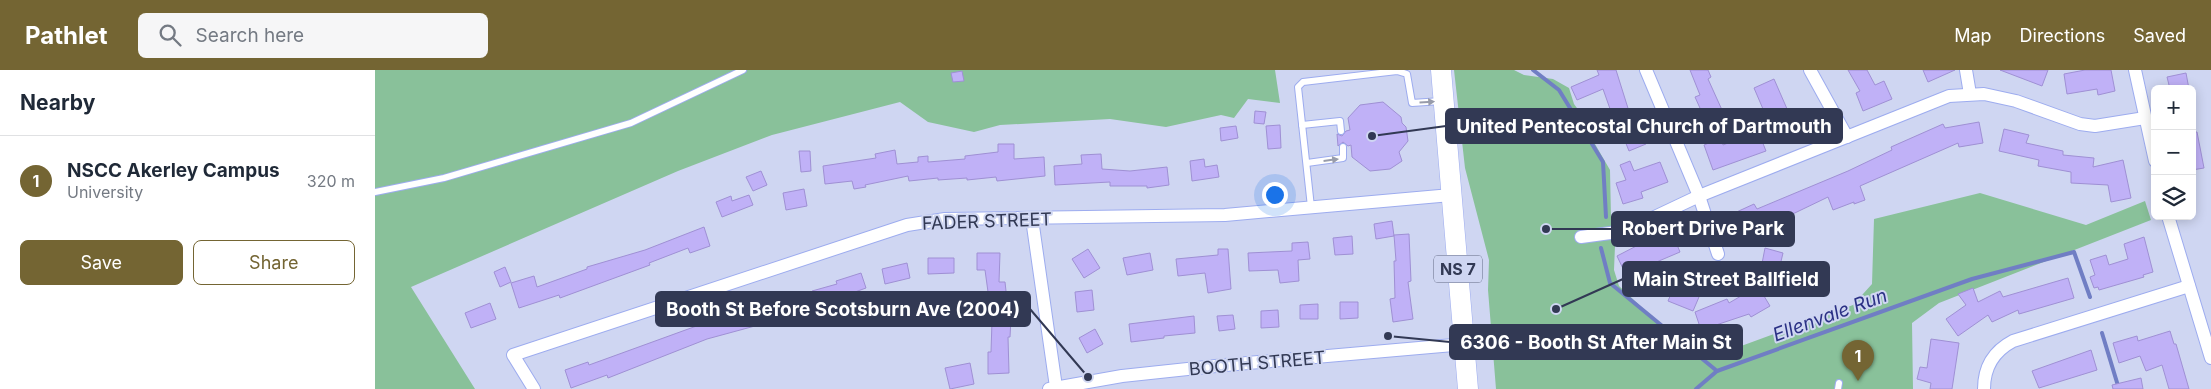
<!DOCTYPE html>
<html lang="en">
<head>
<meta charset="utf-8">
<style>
	body { margin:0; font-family:Inter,sans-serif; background:#f6f6f7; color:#1f2937 }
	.controls { position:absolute; right:15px; top:15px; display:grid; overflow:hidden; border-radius:8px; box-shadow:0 2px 12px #0003 }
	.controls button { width:45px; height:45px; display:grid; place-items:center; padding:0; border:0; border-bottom:1px solid #e0e1e3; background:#fff; color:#1f2937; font:25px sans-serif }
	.you { position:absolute; left:899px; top:124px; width:18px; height:18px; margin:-12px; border:4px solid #fff; border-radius:50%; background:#1a73e8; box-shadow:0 0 0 8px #1a73e833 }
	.badge { display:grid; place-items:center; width:32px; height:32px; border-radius:50%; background:#746533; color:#fff; font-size:16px; font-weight:700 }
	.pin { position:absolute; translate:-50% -41px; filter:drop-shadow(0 1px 2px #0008) }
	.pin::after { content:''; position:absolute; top:26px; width:18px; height:15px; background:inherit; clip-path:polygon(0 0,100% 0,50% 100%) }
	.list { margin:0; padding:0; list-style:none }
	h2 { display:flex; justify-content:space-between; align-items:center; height:65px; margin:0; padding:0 20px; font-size:21px }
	h2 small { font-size:16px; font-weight:400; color:#747a83 }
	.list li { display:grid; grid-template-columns:32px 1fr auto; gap:15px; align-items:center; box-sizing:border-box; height:90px; padding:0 20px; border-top:1px solid #e0e1e3 }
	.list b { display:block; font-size:19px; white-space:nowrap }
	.list p { margin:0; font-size:16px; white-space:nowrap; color:#747a83 }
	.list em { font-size:16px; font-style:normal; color:#747a83 }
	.actions { display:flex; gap:10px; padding:15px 20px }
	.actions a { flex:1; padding:11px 0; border:1px solid #746533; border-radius:8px; text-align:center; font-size:18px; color:#746533 }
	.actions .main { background:#746533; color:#fff }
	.icon { flex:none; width:28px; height:28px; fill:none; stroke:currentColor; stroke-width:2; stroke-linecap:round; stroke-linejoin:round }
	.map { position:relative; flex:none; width:1836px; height:319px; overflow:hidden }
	header { display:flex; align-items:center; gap:30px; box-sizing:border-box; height:70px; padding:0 25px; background:#746533; color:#fff }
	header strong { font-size:24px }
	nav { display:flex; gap:28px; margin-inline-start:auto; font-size:18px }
	.search { width:350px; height:45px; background:#f6f6f7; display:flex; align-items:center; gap:12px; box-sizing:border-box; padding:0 18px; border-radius:8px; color:#747a83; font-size:19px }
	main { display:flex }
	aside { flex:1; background:#fff }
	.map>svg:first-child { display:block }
	.green { fill:#89c19a }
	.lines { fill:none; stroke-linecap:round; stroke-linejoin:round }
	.stream { stroke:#707ec4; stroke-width:4 }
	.building { fill:#c0b1f7; stroke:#9f90d4 }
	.service-casing { stroke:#9dacef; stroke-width:8 }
	.minor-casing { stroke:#9dacef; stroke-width:14 }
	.primary-casing { stroke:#9dacef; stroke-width:21 }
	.service { stroke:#fff; stroke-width:6 }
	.minor { stroke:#fff; stroke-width:12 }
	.primary { stroke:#fff; stroke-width:20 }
	.oneway { fill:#989caa }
	.labels { text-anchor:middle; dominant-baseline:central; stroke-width:4; stroke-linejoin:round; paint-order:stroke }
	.shield { fill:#cfd6f2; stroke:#616883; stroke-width:1 }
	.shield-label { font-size:16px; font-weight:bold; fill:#323954 }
	.street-label { font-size:18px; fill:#323954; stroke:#cfd6f2 }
	.water-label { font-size:19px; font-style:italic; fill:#2b3185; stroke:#cfd6f2 }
	.leader { fill:none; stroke:#323954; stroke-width:2 }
	.callout-dot { fill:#323954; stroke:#cfd6f2; stroke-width:2 }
	.callout { fill:#323954; stroke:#323954; stroke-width:2 }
	.callout-label { font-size:19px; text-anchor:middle; font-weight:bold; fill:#fff }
</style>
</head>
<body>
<header>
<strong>Pathlet</strong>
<div class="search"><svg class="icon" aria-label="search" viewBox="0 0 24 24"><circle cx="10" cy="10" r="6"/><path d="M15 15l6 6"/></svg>Search here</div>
<nav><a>Map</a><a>Directions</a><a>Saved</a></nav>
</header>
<main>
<aside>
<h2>Nearby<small></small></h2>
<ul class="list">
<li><span class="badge">1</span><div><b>NSCC Akerley Campus</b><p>University</p></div><em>320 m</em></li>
</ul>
<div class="actions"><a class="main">Save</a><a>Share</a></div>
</aside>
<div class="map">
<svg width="1836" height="319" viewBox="0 0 1836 319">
	<rect width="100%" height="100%" fill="#cfd6f2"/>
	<g class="green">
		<path d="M0,0H900L905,33L873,29L859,48L846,45L791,57L735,49L625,55L599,62L553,52L525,32L397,65L303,101L36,217L100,319H0Z"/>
		<path d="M1079,0H1139L1149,5L1178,9L1194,18L1199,34L1207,45L1209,55L1235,100L1236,149L1240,176L1239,200L1244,216L1296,265L1316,279L1339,286L1478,235L1497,214L1499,149L1605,123L1711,155L1770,131L1776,150L1564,233L1537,253L1538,319H1121L1113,220L1114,190L1090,98Z"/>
	</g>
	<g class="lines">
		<g class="stream">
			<path d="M1158,0L1184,20L1228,92L1231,147"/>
			<path d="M1226,178L1235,213L1342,301L1597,209L1699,182L1715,227"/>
			<path d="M1727,263L1744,319"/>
			<path d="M1321,319L1342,301"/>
		</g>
	</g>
	<g class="building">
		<path d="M1222,0H1241L1257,51L1261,49L1271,74L1254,81L1246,61L1225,69L1221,60L1240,53L1228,19L1202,30L1196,17L1224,5Z"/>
		<path d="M1315,0H1333L1336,7L1333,9L1347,40L1329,47L1320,27L1325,25Z"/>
		<path d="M1473,0H1492L1500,15L1509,11L1517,29L1488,41L1481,23L1485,21Z"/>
		<path d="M1548,0H1580L1553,12Z"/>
		<path d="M1625,0H1673L1667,16Z"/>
		<path d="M1710,0H1736L1740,21L1723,25L1722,19L1692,24L1689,4Z"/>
		<path d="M587,1L589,11L578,12L576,3Z"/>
		<path d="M1811,3L1814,19H1795L1792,7Z"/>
		<path d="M1399,9L1416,48L1426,43L1434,61L1410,72L1400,50L1394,53L1379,18Z"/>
		<path d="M1008,32L1026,47L1027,53L1031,57L1033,71L1024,82L1027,91L1015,99L995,101L977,87L976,75L973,76L968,72L963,76L962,64L967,66L971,61L975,60L973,48L985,35Z"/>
		<path d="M880,41L891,42L889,54L879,53Z"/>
		<path d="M1604,52L1608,73L1584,77L1583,73L1485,116L1490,130L1479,134V132L1458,140L1453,127L1399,153L1396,145L1363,161L1355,145L1379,134L1382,139L1473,101L1517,80L1516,77L1568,54L1570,58Z"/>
		<path d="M905,55L906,78L893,79L891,56Z"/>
		<path d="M861,56L863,68L846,71L845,58Z"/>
		<path d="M1629,59L1654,65L1651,73L1688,81V85L1719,88L1718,97L1748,90L1756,128L1736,132L1733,115L1696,113V102L1663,96L1664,90L1624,81Z"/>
		<path d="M1383,61L1391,81L1338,100L1329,75L1346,68L1348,75Z"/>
		<path d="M1817,62H1822L1829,98L1817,100Z"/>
		<path d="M623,74H639V89L669,87L670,106L622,111L621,107L592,110V108L563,110V108L534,111L533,106L490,115L491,117L479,119L477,111L450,114L448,96L501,88L500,84L520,80L522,94L543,92V87L553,86V92L590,89V86L623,82Z"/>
		<path d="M424,81H435L436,101L426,102Z"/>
		<path d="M726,84L727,99L755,101L792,97L794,115L772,118V116H735V112L680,115L679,96L707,94L706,85Z"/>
		<path d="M829,89L830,97L842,95L844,107L817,111L815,91Z"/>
		<path d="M1255,91L1259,101L1285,92L1293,112L1266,122L1268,128L1248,134L1241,113L1251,110L1245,95Z"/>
		<path d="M386,101L392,115L378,121L371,107Z"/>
		<path d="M429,119L432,136L411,140L408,123Z"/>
		<path d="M374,125L378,135L347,147L341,132L356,126L357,131Z"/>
		<path d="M1017,151L1019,166L1001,169L999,154Z"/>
		<path d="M329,157L335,176L315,183L313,178L274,193L275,195L185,228L184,225L144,238L136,213L159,206L162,217L212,199V197L270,180Z"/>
		<path d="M1296,160L1305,182L1251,205L1242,186L1273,170Z"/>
		<path d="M1034,164L1036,211L1033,212L1038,249L1018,252L1015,229L1020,228L1019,191H1021L1019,165Z"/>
		<path d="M977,166L978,184L960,185L958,168Z"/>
		<path d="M1769,167L1778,202L1768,205L1769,207L1724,220L1723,217L1719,218L1715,207L1720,205L1715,190L1731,185L1734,195L1753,189L1749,174Z"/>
		<path d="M933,172L935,189L923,190L924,211L905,213L903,200L874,201L873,183L917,181V173Z"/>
		<path d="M1390,178L1408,183L1402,208L1385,204Z"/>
		<path d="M713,179L725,198L709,208L697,189Z"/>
		<path d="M843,179H853L856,219L833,223L830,203L803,206L801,189L843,185Z"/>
		<path d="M602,183H625L624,212H630L634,248H636L635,267H633L634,303L613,304V282H616L617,251L610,200H602Z"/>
		<path d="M775,183L778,200L752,205L748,188Z"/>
		<path d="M553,188H579V203L553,204Z"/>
		<path d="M532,193L535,208L510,214L507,199Z"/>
		<path d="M130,197L136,212L125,217L119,202Z"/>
		<path d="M486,203L491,218L458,230V233L442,238L437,221L462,214L461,211Z"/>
		<path d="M1693,208L1699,228L1644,244L1643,240L1617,252L1613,245L1583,266L1571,249L1591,235L1583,224L1598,218L1603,232L1625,221L1628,227Z"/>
		<path d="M1383,216L1395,236L1376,247L1374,244L1326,260L1320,242L1352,229L1354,233Z"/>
		<path d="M1299,217L1324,227L1318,241L1293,231Z"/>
		<path d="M717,220L719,240L702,242L700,222Z"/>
		<path d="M415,224L420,242L391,251V253L332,269L233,308L232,305L196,318L190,300L213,292L214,295L327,254L395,235L394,231Z"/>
		<path d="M965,232H983V248L965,249Z"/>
		<path d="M115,233L121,249L96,258L90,243Z"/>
		<path d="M943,234V249H925V235Z"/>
		<path d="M903,240L904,257L886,258V241Z"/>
		<path d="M858,245L860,259L844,261L842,246Z"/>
		<path d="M819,246L820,263L789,266V268L756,272L754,254Z"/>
		<path d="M720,259L728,274L712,283L704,268Z"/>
		<path d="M1795,261L1799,274H1801L1814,319H1794L1787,295L1771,301L1765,286L1744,293L1738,273L1762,266L1763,271Z"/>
		<path d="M1556,269L1584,273L1577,319H1555L1556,313L1542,309L1545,297L1552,298Z"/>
		<path d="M1716,280L1722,300L1664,318L1657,301Z"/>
		<path d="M595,293L599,314L575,319L570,298Z"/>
		<path d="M1766,308L1768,319H1738L1737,315Z"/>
	</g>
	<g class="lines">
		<defs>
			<g id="service">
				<path d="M927,55L965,51L966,61"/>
				<path d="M932,93L968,88V77"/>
				<path d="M0,122L69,108L256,53L368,0"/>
				<path d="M936,137L923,17L928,12L1022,1L1032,4L1037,33L1066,31"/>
				<path d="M1463,319L1464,313"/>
			</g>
			<g id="minor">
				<path d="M1271,0L1324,126L1343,184"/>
				<path d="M1435,0L1472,67"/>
				<path d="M1591,0L1595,24"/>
				<path d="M1760,0L1780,91"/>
				<path d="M1793,146L1836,288"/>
				<path d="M657,149L681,317"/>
				<path d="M1206,167L1250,161L1324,126L1574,26L1609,24L1641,31L1705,54L1720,56L1770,48"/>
				<path d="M159,319L138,285L532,155L570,149L850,145L1076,125"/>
				<path d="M674,319L747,306L850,295L1090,274"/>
				<path d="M1609,319C1609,297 1619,281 1638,271L1814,216"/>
			</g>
			<path id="primary" d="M1066,0L1093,319"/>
		</defs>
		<use href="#service" class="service-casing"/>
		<use href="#minor" class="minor-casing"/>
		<use href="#primary" class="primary-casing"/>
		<use href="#service" class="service"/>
		<use href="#minor" class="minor"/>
		<use href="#primary" class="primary"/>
	</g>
	<defs><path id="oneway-solid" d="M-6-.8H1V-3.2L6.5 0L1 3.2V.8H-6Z" transform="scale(1.25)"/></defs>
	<g class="oneway">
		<use href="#oneway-solid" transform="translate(1052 32) rotate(-4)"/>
		<use href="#oneway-solid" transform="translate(956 90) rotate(-7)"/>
	</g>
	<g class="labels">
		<rect class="shield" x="1059" y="185.5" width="48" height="27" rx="4"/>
		<g class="shield-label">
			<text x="1083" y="199">NS 7</text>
		</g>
		<g class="street-label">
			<text transform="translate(612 151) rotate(-2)">FADER STREET</text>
			<text transform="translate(882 293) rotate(-5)">BOOTH STREET</text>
		</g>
		<g class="water-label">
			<text transform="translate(1455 245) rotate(-20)">Ellenvale Run</text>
		</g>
	</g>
	<path class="leader" d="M997 66L1071 56M1171 159L1237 159M1181 239L1248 209M713 307L655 239M1013 266L1075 272"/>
	<g class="callout-dot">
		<circle cx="997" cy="66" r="5"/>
		<circle cx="1171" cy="159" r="5"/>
		<circle cx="1181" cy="239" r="5"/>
		<circle cx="713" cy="307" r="5"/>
		<circle cx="1013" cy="266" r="5"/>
	</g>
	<g class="callout">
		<rect x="1071" y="39" width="396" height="34" rx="5"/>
		<rect x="1237" y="142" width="182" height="34" rx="5"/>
		<rect x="1248" y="192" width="206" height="34" rx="5"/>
		<rect x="281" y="222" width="374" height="34" rx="5"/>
		<rect x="1075" y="255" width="292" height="34" rx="5"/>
	</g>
	<g class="callout-label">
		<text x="1269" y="63">United Pentecostal Church of Dartmouth</text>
		<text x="1328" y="165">Robert Drive Park</text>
		<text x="1351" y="216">Main Street Ballfield</text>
		<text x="468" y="246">Booth St Before Scotsburn Ave (2004)</text>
		<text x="1221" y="279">6306 - Booth St After Main St</text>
	</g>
</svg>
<div class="controls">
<button>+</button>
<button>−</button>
<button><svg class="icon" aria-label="layers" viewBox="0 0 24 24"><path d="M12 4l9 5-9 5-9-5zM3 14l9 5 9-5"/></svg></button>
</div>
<div class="you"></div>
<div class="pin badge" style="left:1483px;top:311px">1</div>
</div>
</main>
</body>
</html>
